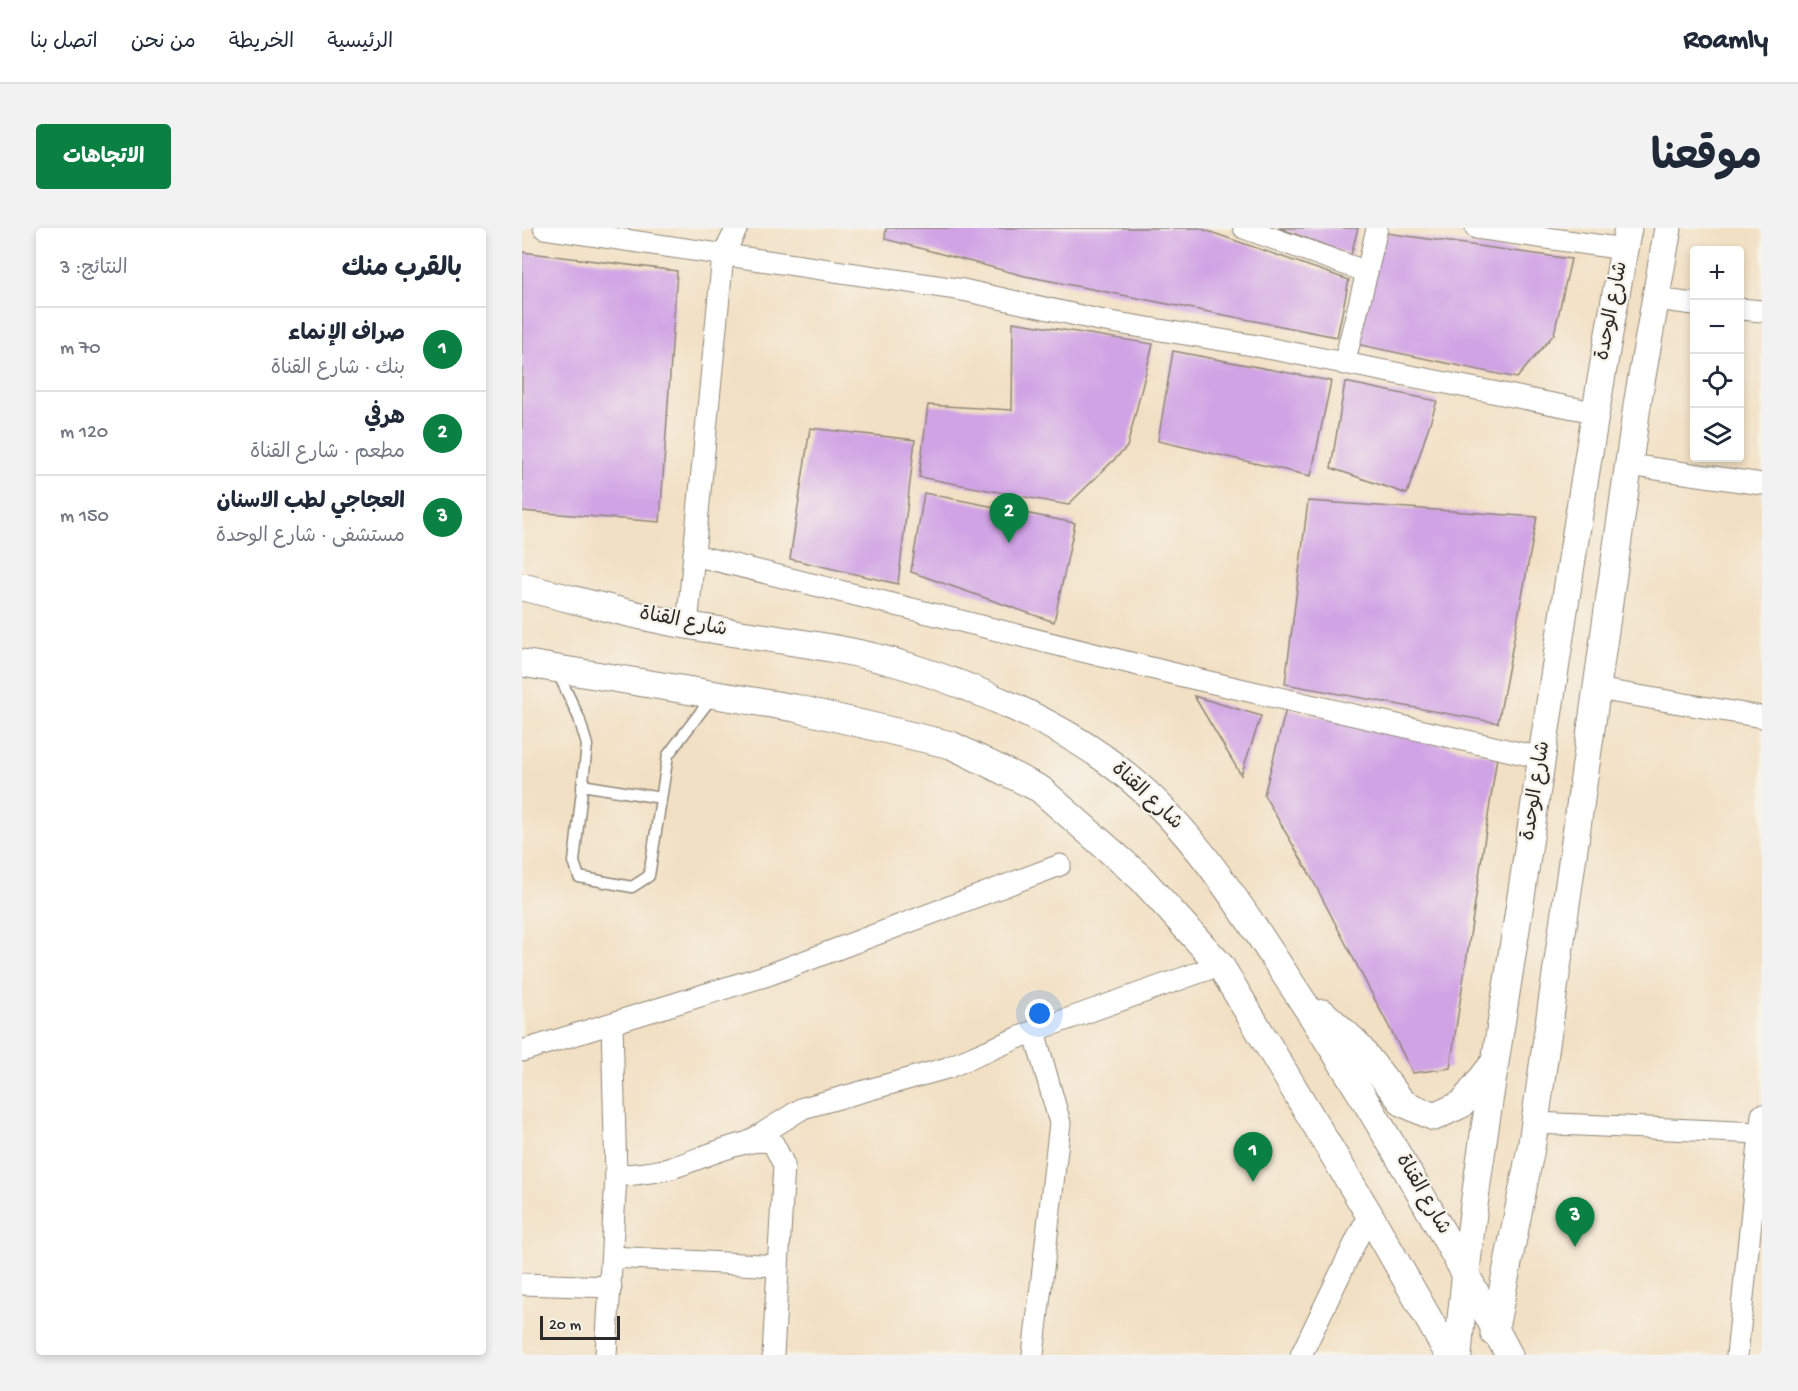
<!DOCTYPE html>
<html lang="ar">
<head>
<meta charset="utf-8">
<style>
	body { margin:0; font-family:"Gochi Hand","Playpen Sans Arabic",sans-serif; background:#f2f2f3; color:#1f2937; direction:rtl }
	.controls { position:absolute; right:18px; top:18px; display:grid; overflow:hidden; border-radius:6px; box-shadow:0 3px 9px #0003 }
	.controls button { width:54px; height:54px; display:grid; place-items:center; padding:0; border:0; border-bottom:2px solid #e0e1e3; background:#fff; color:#1f2937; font:30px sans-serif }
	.scale { position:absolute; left:18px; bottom:15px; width:80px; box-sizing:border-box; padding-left:6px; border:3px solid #2b2b2b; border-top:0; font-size:16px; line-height:21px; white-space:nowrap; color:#2b2b2b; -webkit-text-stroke:4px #f7f3e8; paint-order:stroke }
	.you { position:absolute; left:518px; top:786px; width:21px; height:21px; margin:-15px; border:4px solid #fff; border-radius:50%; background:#1a73e8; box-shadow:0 0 0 9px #1a73e833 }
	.badge { display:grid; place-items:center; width:39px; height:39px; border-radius:50%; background:#0b8043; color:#fff; font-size:20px; font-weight:700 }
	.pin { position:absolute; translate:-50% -50px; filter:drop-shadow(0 2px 3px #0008) }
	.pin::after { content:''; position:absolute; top:32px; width:21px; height:18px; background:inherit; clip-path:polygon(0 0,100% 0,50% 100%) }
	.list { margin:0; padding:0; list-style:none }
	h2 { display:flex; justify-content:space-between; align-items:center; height:78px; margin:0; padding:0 24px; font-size:26px }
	h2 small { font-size:20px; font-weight:400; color:#747a83 }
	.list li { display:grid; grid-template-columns:39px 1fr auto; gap:18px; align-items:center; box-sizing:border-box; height:84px; padding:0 24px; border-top:2px solid #e0e1e3 }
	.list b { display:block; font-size:22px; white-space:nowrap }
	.list p { margin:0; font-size:20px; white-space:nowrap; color:#747a83 }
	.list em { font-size:20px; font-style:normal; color:#747a83 }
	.icon { flex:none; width:33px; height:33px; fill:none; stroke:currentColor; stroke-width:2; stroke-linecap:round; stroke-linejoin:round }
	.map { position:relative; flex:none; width:1240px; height:1127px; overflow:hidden; direction:ltr; border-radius:6px }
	header { display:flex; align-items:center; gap:36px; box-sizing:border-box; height:84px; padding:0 30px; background:#fff; border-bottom:2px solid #e0e1e3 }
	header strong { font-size:28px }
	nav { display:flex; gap:33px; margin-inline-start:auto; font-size:21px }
	.intro { display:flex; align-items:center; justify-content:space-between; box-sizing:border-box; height:144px; padding:0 36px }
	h1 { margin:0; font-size:42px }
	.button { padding:15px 27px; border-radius:6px; background:#0b8043; color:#fff; font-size:21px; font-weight:700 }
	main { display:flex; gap:36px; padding:0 36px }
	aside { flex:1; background:#fff; border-radius:6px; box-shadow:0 3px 9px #0003 }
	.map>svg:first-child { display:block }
	.building { fill:#d0a3e5 }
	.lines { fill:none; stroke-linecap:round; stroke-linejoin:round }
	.service-casing { stroke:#8e8678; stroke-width:13 }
	.minor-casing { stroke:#8e8678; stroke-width:23 }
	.tertiary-casing { stroke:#8e8678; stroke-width:29 }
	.service { stroke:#fff; stroke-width:10 }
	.minor { stroke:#fff; stroke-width:21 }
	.tertiary { stroke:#fff; stroke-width:27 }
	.labels { text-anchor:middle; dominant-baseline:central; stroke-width:4.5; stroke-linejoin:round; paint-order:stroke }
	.street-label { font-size:20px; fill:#2b2b2b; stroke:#f7f3e8 }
</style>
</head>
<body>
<header>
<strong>Roamly</strong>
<nav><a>الرئيسية</a><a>الخريطة</a><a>من نحن</a><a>اتصل بنا</a></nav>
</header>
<div class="intro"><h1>موقعنا</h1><a class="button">الاتجاهات</a></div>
<main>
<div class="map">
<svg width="1240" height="1127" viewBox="0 0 1240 1127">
	<rect width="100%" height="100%" fill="#f7f3e8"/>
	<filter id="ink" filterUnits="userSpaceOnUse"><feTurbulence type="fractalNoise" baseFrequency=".0167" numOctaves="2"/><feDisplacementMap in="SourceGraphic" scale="12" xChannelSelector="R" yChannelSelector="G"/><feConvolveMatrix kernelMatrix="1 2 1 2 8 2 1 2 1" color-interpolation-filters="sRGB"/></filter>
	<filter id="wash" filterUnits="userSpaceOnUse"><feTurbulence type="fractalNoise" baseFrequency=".008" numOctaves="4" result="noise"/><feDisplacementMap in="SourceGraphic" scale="24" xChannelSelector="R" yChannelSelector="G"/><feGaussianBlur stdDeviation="1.35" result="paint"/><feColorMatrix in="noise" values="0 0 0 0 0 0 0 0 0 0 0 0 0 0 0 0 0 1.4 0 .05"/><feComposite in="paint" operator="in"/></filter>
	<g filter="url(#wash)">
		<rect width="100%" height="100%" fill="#f2e0c4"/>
		<g id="blocks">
			<g class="building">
				<path d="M364,0H677L827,52L815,109L503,48L363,11Z"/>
				<path d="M757,0H836L829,27Z"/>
				<path d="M864,5L1049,31L1032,106L995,150L829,115Z"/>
				<path d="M0,24L155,43L138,294L0,283Z"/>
				<path d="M491,94L631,116L605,219L546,277L397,249L406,177L490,182Z"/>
				<path d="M651,123L809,153L789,248L636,213Z"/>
				<path d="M823,154L915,173L885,266L809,240Z"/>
				<path d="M288,200L393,212L376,356L268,331Z"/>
				<path d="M402,265L553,295L532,394L389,344Z"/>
				<path d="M786,273L1015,289L976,495L763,456Z"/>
				<path d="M672,468L739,488L719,547Z"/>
				<path d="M764,481L975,529L928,840L891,845L786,643L742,567Z"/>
			</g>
		</g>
	</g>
	<g filter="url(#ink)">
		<use href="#blocks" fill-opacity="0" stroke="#8e8678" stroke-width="1.5"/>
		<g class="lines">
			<defs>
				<g id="service">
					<path d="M35,443L57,490L65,517L52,634L57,649L110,659L127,648L146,527L190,469"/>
					<path d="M60,557L139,570"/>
				</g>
				<g id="minor">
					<path d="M22,0L441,62L577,92L730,117L1072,184"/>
					<path d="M722,0L845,44L855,0"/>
					<path d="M954,0L1102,21"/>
					<path d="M1134,71L1172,76"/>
					<path d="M1218,81L1240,83"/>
					<path d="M822,136L845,44"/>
					<path d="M1107,237L1240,256"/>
					<path d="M172,327L661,448L1020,530"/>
					<path d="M165,398L201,27L215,0"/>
					<path d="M1075,461L1240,489"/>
					<path d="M0,823L246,747L538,637"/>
					<path d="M1013,895L1238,905"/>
					<path d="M225,915L281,880L425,840L512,803L698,737"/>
					<path d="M94,948C112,946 132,945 149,940C175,933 227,906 251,915L262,937L251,1127"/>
					<path d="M90,1029L256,1038"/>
					<path d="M0,1056L89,1059"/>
					<path d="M84,1127L94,948L90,796"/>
					<path d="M511,1127L538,895L512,803"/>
					<path d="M779,1127L847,986"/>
					<path d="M1215,1127L1240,887"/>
				</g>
				<g id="tertiary">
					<path d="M0,359C56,372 113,389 170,398C243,411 318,417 388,439C453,459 533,494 587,534C665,591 714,672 766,751C847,873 919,998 987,1127"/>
					<path d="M0,435L273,480L429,517L518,561L619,650L698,737L847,986L927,1127"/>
					<path d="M801,785L833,814L881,875L912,889L940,876L972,835"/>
					<path d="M972,1105L1010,915L1116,171L1146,0"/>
					<path d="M936,1127C948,971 977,816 1000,662C1033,441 1065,220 1106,0"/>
				</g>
			</defs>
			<use href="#service" class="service-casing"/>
			<use href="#minor" class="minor-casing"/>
			<use href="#tertiary" class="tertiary-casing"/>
			<use href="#service" class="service"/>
			<use href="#minor" class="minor"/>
			<use href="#tertiary" class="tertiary"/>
		</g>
	</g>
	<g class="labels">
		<g class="street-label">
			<text transform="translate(1091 83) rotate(-79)">شارع الوحدة</text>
			<text transform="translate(161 395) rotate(11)">شارع القناة</text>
			<text transform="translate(1015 563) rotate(-81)">شارع الوحدة</text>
			<text transform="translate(624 569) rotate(43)">شارع القناة</text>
			<text transform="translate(900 967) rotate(60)">شارع القناة</text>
		</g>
	</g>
</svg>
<div class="controls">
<button>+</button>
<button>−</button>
<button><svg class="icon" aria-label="locate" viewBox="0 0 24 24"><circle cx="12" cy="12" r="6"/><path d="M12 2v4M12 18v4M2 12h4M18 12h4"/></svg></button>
<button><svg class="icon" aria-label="layers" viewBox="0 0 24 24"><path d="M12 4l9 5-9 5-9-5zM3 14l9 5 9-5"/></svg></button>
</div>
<div class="scale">20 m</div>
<div class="you"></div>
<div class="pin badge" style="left:731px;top:954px">1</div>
<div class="pin badge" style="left:487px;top:315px">2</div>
<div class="pin badge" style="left:1053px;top:1019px">3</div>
</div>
<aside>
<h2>بالقرب منك<small>النتائج: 3</small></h2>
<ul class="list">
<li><span class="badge">1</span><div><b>صراف الإنماء</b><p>بنك · شارع القناة</p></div><em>70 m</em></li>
<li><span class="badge">2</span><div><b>هرفي</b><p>مطعم · شارع القناة</p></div><em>120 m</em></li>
<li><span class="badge">3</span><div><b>العجاجي لطب الاسنان</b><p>مستشفى · شارع الوحدة</p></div><em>150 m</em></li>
</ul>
</aside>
</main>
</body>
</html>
